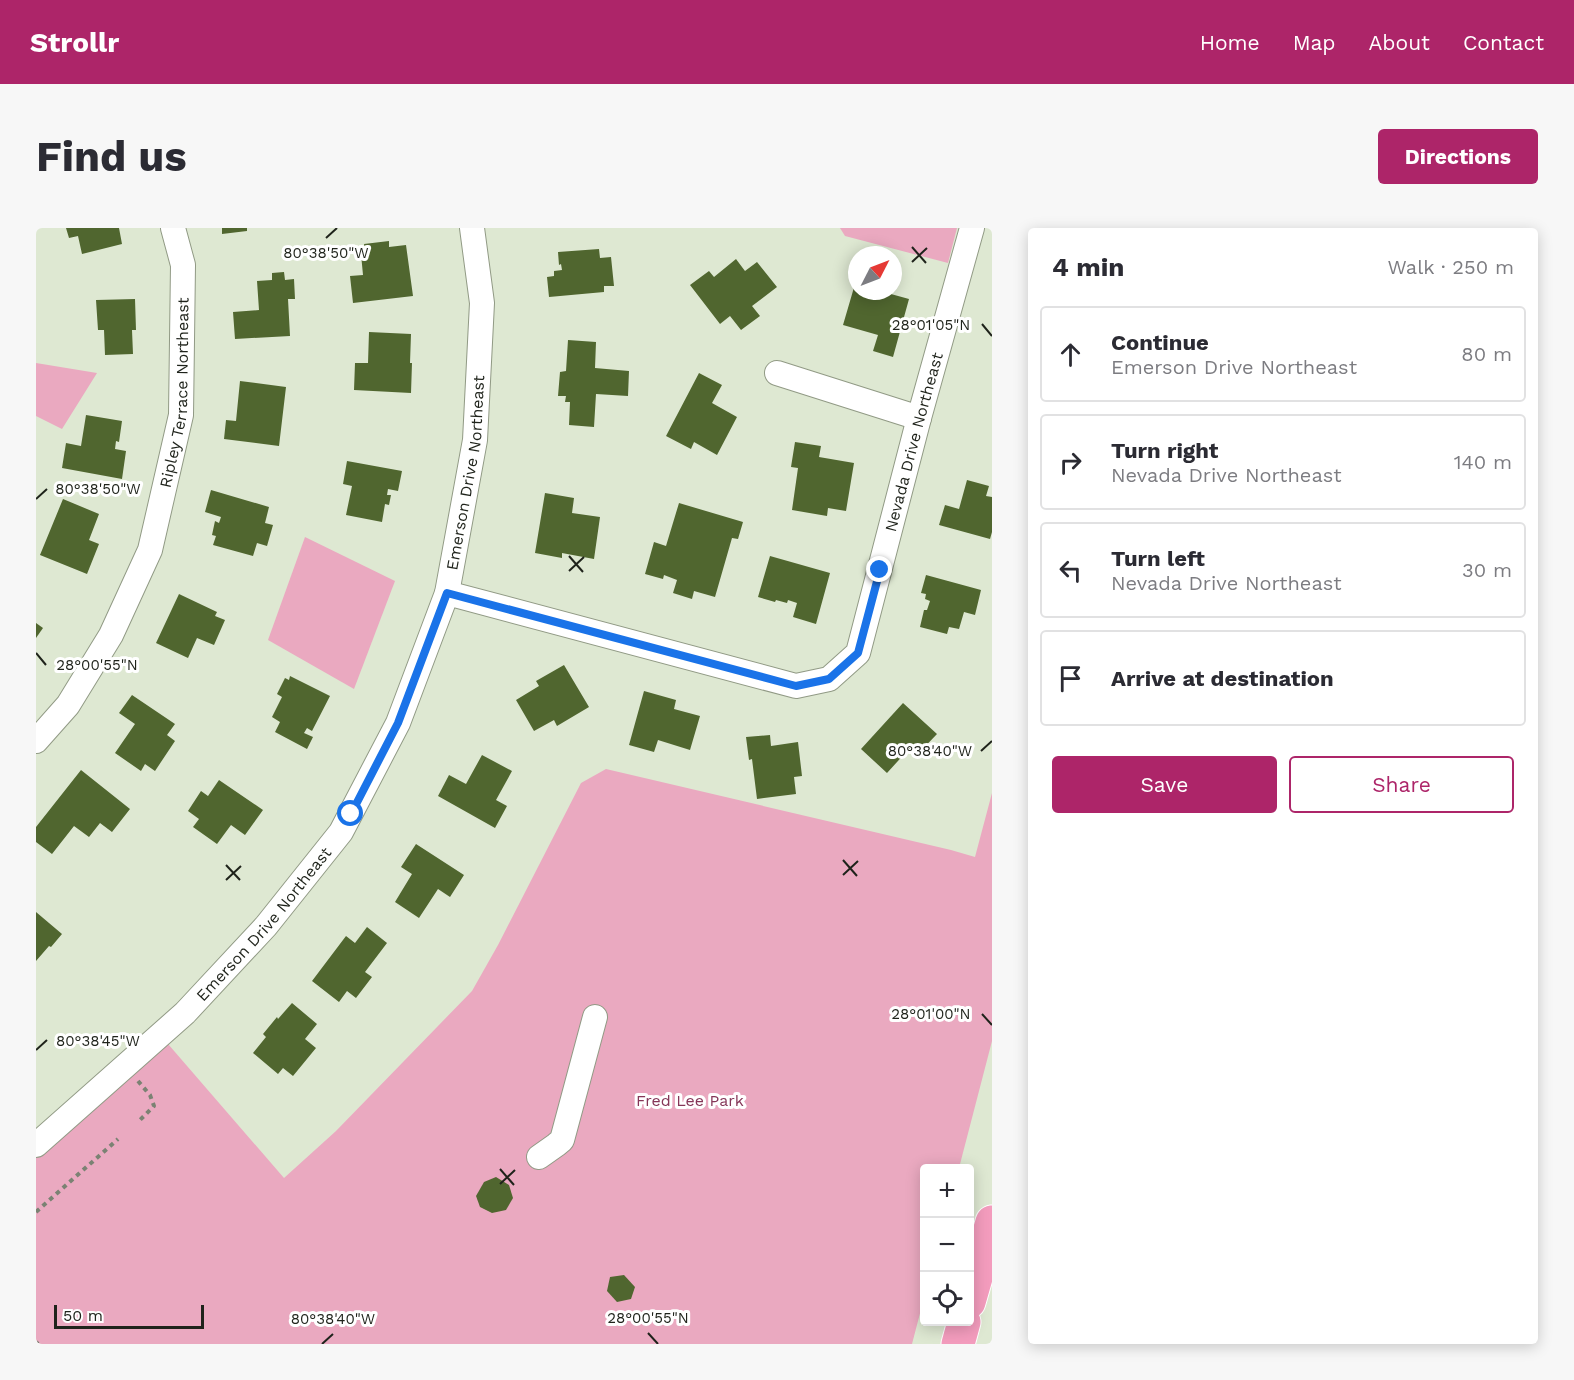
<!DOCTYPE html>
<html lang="en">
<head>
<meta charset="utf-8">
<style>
	body { margin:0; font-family:"Work Sans",sans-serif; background:#f7f7f7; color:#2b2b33 }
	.controls { position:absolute; right:18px; bottom:18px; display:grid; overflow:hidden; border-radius:6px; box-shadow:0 3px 15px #0003 }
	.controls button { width:54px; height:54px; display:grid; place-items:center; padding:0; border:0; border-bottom:2px solid #e1e1e2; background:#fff; color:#2b2b33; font:30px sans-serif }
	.compass { position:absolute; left:812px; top:18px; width:54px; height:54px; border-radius:50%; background:#fff; box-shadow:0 3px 15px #0003; rotate:48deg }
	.scale { position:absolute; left:18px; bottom:15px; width:150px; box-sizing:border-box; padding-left:6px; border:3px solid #1f231b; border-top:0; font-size:16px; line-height:21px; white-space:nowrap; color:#1f231b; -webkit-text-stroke:4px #fff; paint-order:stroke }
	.stop { position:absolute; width:18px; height:18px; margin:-14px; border:4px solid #1a73e8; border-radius:50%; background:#fff }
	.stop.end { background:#1a73e8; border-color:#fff; box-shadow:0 2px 6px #0008 }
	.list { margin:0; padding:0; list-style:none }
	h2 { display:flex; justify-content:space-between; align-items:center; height:78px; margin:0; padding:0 24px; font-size:26px }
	h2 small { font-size:20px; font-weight:400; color:#7c7c81 }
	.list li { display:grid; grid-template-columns:39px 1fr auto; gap:18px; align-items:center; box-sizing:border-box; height:96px; margin:0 12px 12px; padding:0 12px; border:2px solid #e1e1e2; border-radius:6px }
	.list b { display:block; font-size:22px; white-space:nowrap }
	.list p { margin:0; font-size:20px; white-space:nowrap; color:#7c7c81 }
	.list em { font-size:20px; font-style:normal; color:#7c7c81 }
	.actions { display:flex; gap:12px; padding:18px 24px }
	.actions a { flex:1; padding:14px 0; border:2px solid #ad2569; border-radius:6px; text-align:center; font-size:21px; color:#ad2569 }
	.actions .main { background:#ad2569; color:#fff }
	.icon { flex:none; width:33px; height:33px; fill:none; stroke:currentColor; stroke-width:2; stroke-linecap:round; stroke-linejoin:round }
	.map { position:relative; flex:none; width:956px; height:1116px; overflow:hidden; border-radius:6px }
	header { display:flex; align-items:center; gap:36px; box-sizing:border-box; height:84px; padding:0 30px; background:#ad2569; color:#fff }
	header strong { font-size:28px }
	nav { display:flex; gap:33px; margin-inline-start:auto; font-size:21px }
	.intro { display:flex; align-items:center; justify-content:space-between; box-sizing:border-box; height:144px; padding:0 36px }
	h1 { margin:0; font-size:42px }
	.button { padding:15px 27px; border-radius:6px; background:#ad2569; color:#fff; font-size:21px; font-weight:700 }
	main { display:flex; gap:36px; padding:0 36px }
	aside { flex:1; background:#fff; border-radius:6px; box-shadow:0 3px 15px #0003 }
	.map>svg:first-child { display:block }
	.green { fill:#eaa9c0 }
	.building { fill:#50662f }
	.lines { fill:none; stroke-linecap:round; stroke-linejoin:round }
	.minor-casing { stroke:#919a85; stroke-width:26 }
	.highway-casing { stroke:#fff; stroke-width:35 }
	.path { stroke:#7b8273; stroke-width:4; stroke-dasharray:4.5 4.5; stroke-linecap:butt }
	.minor { stroke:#fff; stroke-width:24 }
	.highway { stroke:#f39cbd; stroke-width:33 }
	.route { stroke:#1a73e8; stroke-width:8 }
	.ticks { fill:none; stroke:#1f231b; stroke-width:2 }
	.labels { text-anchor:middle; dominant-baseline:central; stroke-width:6; stroke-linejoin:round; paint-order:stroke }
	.street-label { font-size:16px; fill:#1f231b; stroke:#fff }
	.park-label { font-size:16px; fill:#853658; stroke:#fff }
	.ticks-label { font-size:15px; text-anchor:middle; fill:#1f231b; stroke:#fff; stroke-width:6; stroke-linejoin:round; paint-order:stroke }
</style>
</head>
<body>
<header>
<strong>Strollr</strong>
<nav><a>Home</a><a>Map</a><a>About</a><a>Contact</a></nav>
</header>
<div class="intro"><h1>Find us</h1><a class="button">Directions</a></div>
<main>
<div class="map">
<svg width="956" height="1116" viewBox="0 0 956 1116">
	<rect width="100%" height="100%" fill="#dee8d2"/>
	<g class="green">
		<path d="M804,0H921L912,35L809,8Z"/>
		<path d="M0,135L61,145L26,201L0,188Z"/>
		<path d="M269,309L359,353L318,461L232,412Z"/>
		<path d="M570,541L915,622L939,629L956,565V813L923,940H888V1070L876,1116H0V917L126,809L248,950L300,903L436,763L462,717L545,555Z"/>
	</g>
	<g class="building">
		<path d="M30,0H83L86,16L46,26L42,8L33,10Z"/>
		<path d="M186,0H211V3L186,6Z"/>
		<path d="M353,13V19L370,17L377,68L317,75L314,48L327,47L325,26H330L328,16Z"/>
		<path d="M563,21L564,30L575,29L578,58H568V64L513,69L511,49L518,48V43L526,42L525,36L523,37L522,24Z"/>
		<path d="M700,31L709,43L721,34L741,59L716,78L724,88L705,102L694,88L684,96L654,57L673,43L678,49Z"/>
		<path d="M248,44L249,52L258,51L259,71H252L254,108L199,111L197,84L223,82L221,53L236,52V45Z"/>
		<path d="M819,56L821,57V63H844L873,71L857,129L837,123L842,107L807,97Z"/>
		<path d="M99,71L100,102H96L97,126L69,127L68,102H62L60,72Z"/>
		<path d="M333,104L375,106L374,135H376L375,165L318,162L319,135H332Z"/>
		<path d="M532,112L560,114L559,140L593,143L592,168L560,166L558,199L533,197L534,174H529L530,168H522L524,144L530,143Z"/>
		<path d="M663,145L686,157L676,175L701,189L681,227L658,214L655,221L630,208Z"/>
		<path d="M204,153L250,159L243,218L188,211L190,192L200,193Z"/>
		<path d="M50,187L86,193L83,214L80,213L79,221L90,223L86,251L26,240L30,215L45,218Z"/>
		<path d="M759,214L785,218L783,229L818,235L810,283L792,280L791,288L756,282L762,240L755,239Z"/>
		<path d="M311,233L366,243L362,263L352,261L351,267H355L353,277L349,276L346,294L310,287L316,258L307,256Z"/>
		<path d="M931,252L953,258L950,268L956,269V304L954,311L903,297L909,277L923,281Z"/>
		<path d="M175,262L233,279L229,295L237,297L231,318L221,315L217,328L177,317L180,308L176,307L179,293L183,295L185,289L169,284Z"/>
		<path d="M509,265L538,270L536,285L564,289L558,331L526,325V330L499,325Z"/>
		<path d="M27,271L63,286L53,312L63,316L51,346L4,327Z"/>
		<path d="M643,275L707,294L702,311L696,310L679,369L658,363L656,371L637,365L641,352L628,347L627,351L609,346L618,314L630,318Z"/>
		<path d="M734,328L794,345L780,396L757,389L761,375L752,372L751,375L740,372L739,374L722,369Z"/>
		<path d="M890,347L945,362L939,387L928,384L923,401L913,399L911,406L884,399L888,382H891L894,373L889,371L890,366L885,365Z"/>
		<path d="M143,366L181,384L179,388L189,392L178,417L161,410L152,430L120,415Z"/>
		<path d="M0,395L7,400L0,410Z"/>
		<path d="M528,437L553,479L521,498L518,492L498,503L480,472L503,458L500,453Z"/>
		<path d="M254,448L294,468L276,503L271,500L268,505L277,509L271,521L239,504L244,494L236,489L246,469L241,466L249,450L253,452Z"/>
		<path d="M608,463L640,472L638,481L664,488L654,522L622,512L618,524L593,517Z"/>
		<path d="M96,467L139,496L131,507L139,513L119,543L109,536L105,543L79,525L99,496L83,485Z"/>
		<path d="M867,475L901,506L879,529L872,522L851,545L825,521Z"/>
		<path d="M734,507L735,518L762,514L766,548L758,549L760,566L721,571L716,531L713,532L710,509Z"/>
		<path d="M446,527L476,543L460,572L471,578L459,600L402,568L413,547L430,556Z"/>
		<path d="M45,542L94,581L76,604L64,595L53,609L38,598L16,626L0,614V599Z"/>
		<path d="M183,552L227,582L209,607L195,597L181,616L157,599L163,591L152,583L165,563L172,568Z"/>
		<path d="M380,616L428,647L414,669L402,661L383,690L359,674L376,646L365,639Z"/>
		<path d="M0,684L26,706L15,719L13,718L0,733Z"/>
		<path d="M331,699L351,715L329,744L336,749L320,770L311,763L303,774L276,753L310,708L319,715Z"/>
		<path d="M256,775L281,796L269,811L280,820L257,848L247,840L242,846L217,825L230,809L227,806L241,789L242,791Z"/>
		<path d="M460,949L473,957L477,970L470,982L456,985L444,979L440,968L448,954Z"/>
		<path d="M588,1047L599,1059L595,1071L581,1074L571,1063L574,1049Z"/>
	</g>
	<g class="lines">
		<defs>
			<g id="minor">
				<path d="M741,145L883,190"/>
				<path id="s1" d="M411,365L760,458L793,451L822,425L883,190L936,0"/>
				<path id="s2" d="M0,513L32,477L75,407L114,322L145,187L147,37L137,0"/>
				<path id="s3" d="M0,917L149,785L230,698L305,604L362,495L411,365L439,212L446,75L436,0"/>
				<path d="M503,929L520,917L526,912L559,789"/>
			</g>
			<g id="highway">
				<path d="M933,1074L956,994"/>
				<path d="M922,1116L928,1094"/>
			</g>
		</defs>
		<use href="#minor" class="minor-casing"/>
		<use href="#highway" class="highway-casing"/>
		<g class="path">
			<path d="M102,853L114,867L118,878L104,892"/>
			<path d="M0,984L82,911"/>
			<path d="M0,1114L2,1116"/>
		</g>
		<use href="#minor" class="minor"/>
		<use href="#highway" class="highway"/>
	</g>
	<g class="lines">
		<path class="route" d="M315,586L362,495L411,365L760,458L793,451L822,425L844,342"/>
	</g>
	<path class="ticks" d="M290,10L301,0M876,19L890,35M876,34L891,20M946,96L956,108M0,271L11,261M533,328L547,344M533,343L548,329M0,425L10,437M945,523L956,513M807,632L821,648M190,637L204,652M807,647L822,633M190,652L205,638M946,786L956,797M0,822L11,812M464,941L478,957M464,956L479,942M612,1105L622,1116M286,1116L297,1106"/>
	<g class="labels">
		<g class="street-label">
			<text stroke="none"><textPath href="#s2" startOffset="384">Ripley Terrace Northeast</textPath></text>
			<text stroke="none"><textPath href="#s1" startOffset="652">Nevada Drive Northeast</textPath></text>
			<text stroke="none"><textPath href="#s3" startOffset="822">Emerson Drive Northeast</textPath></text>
			<text stroke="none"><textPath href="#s3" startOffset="318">Emerson Drive Northeast</textPath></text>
		</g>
		<g class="park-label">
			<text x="654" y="872">Fred Lee Park</text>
		</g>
	</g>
	<g class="ticks-label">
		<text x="290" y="30">80°38'50"W</text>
		<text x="895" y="102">28°01'05"N</text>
		<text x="62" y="266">80°38'50"W</text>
		<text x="61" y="442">28°00'55"N</text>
		<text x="894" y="528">80°38'40"W</text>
		<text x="895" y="791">28°01'00"N</text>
		<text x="62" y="818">80°38'45"W</text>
		<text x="612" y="1095">28°00'55"N</text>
		<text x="297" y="1096">80°38'40"W</text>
	</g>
</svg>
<div class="controls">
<button>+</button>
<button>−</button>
<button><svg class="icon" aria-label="locate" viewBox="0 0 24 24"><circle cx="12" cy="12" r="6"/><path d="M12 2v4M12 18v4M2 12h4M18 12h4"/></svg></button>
</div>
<svg class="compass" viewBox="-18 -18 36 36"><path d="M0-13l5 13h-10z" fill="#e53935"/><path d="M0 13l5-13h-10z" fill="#7c7c81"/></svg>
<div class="scale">50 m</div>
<div class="stop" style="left:315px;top:586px"></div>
<div class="stop end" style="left:844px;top:342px"></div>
</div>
<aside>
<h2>4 min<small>Walk · 250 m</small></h2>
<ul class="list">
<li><svg class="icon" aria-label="ahead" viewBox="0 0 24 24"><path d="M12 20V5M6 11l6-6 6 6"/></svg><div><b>Continue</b><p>Emerson Drive Northeast</p></div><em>80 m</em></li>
<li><svg class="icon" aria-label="right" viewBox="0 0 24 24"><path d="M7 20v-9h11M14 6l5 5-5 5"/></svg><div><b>Turn right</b><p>Nevada Drive Northeast</p></div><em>140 m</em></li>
<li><svg class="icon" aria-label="left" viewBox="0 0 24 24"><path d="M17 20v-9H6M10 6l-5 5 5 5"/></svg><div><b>Turn left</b><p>Nevada Drive Northeast</p></div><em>30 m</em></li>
<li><svg class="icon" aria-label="arrive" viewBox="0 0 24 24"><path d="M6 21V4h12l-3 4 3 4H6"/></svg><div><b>Arrive at destination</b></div></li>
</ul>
<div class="actions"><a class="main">Save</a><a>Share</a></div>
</aside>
</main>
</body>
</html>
